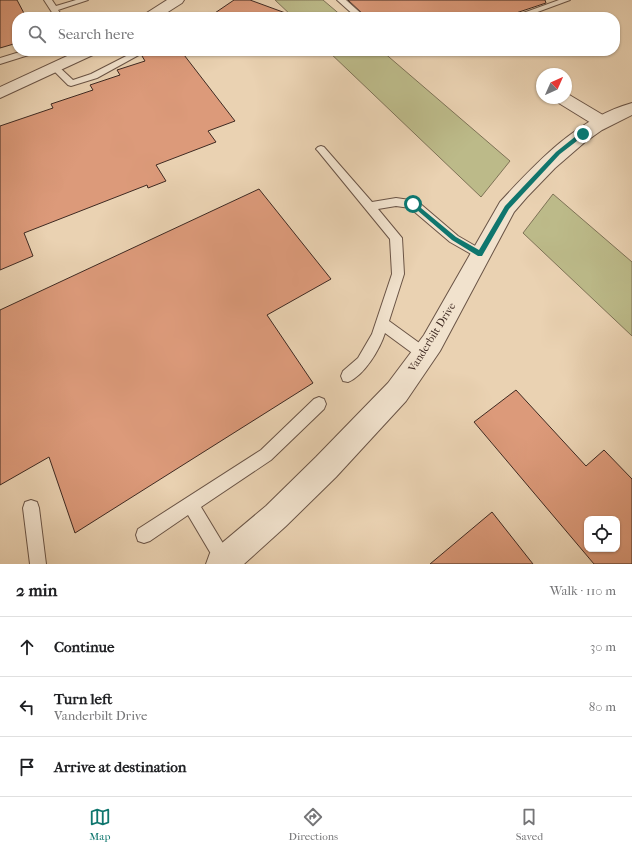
<!DOCTYPE html>
<html lang="en">
<head>
<meta charset="utf-8">
<style>
	body { margin:0; font-family:"IM FELL French Canon",serif; background:#f6f6f6; color:#202124 }
	.controls { position:absolute; right:12px; bottom:12px; display:grid; overflow:hidden; border-radius:8px; box-shadow:0 1px 3px #0004 }
	.controls button { width:36px; height:36px; display:grid; place-items:center; padding:0; border:0; border-bottom:1px solid #e0e0e0; background:#fff; color:#202124; font:20px sans-serif }
	.compass { position:absolute; left:536px; top:68px; width:36px; height:36px; border-radius:50%; background:#fff; box-shadow:0 1px 3px #0004; rotate:45deg }
	.stop { position:absolute; width:12px; height:12px; margin:-9px; border:3px solid #0f766e; border-radius:50%; background:#fff }
	.stop.end { background:#0f766e; border-color:#fff; box-shadow:0 1px 4px #0008 }
	.list { margin:0; padding:0; list-style:none }
	h2 { display:flex; justify-content:space-between; align-items:center; height:52px; margin:0; padding:0 16px; font-size:17px }
	h2 small { font-size:13px; font-weight:400; color:#757577 }
	.list li { display:grid; grid-template-columns:26px 1fr auto; gap:12px; align-items:center; box-sizing:border-box; height:60px; padding:0 16px; border-top:1px solid #e0e0e0 }
	.list b { display:block; font-size:15px; white-space:nowrap }
	.list p { margin:0; font-size:13px; white-space:nowrap; color:#757577 }
	.list em { font-size:13px; font-style:normal; color:#757577 }
	.icon { flex:none; width:22px; height:22px; fill:none; stroke:currentColor; stroke-width:2; stroke-linecap:round; stroke-linejoin:round }
	.map { position:relative; flex:none; width:632px; height:564px; overflow:hidden }
	.search { position:absolute; background:#fff; box-shadow:0 1px 3px #0004; left:12px; right:12px; top:12px; height:44px; display:flex; align-items:center; gap:10px; box-sizing:border-box; padding:0 14px; border-radius:16px; color:#757577; font-size:15px }
	.sheet { height:232px; background:#fff }
	nav { display:flex; justify-content:space-around; align-items:center; box-sizing:border-box; height:56px; border-top:1px solid #e0e0e0; background:#fff; font-size:11px; color:#757577 }
	nav a { display:grid; justify-items:center; gap:2px }
	nav .on { color:#0f766e }
	.map>svg:first-child { display:block }
	.green { fill:#bcba89; stroke:#7e7256 }
	.building { fill:#dc9a7a; stroke:#3f2a22; fill-rule:evenodd }
	.lines { fill:none; stroke-linecap:round; stroke-linejoin:round }
	.service-casing { stroke:#6a5446; stroke-width:2 }
	.minor-casing { stroke:#6a5446; stroke-width:2 }
	.tertiary-casing { stroke:#6a5446; stroke-width:2 }
	.service { fill:#f1e2cd; fill-rule:evenodd }
	.minor { fill:#f1e2cd; fill-rule:evenodd }
	.tertiary { fill:#f1e2cd; fill-rule:evenodd }
	.route { fill:#0f766e }
	.labels { text-anchor:middle; dominant-baseline:central; stroke-width:3.5; stroke-linejoin:round; paint-order:stroke }
	.street-label { font-size:11px; fill:#3f2a22; stroke:#f1e2cd }
</style>
</head>
<body>
<div class="map">
<svg width="632" height="564" viewBox="0 0 632 564">
	<rect width="100%" height="100%" fill="#ead2b2"/>
	<filter id="stains"><feTurbulence type="fractalNoise" baseFrequency=".005" numOctaves="4"/><feColorMatrix values="0 0 0 0 .2 0 0 0 0 .09 0 0 0 0 .02 0 0 0 .5 -.17"/></filter>
	<radialGradient id="worn" r=".72"><stop offset=".6" stop-color="#630" stop-opacity="0"/><stop offset="1" stop-color="#630" stop-opacity=".3"/></radialGradient>
	<g class="green">
		<path d="M275,0H323L343,17H293Z"/>
		<path d="M328,51H382L510,161L481,197Z"/>
		<path d="M553,194L632,262V336L523,233Z"/>
	</g>
	<g class="building">
		<path d="M0,0H17L26,17H17V43L0,48Z"/>
		<path d="M234,0H250L291,15V17H209Z"/>
		<path d="M348,0H545L546,3L504,17H366Z"/>
		<path d="M159,51H181L235,121L208,131L216,142L156,165L166,181L148,188L147,185L24,233L33,256L0,270V126L53,108L51,104L93,90L90,85L120,75L117,70L145,61L142,56Z"/>
		<path d="M259,189L331,279L267,315L313,383L75,533L49,457L0,485V310Z"/>
		<path d="M516,390L586,466L604,450L632,479V564H594L474,422ZM587,519H617V549H587Z"/>
		<path d="M492,512L533,564H430Z"/>
	</g>
	<g class="lines">
		<defs>
			<g id="service">
				<path d="M44,0H52L56,6L76,0H88L58,10L63,17H55Z"/>
				<path d="M337,0H346L365,17H356Z"/>
				<path d="M559,0H570L524,17H512Z"/>
				<path d="M23,51H36L35,53L0,64V58Z"/>
				<path d="M136,51H146L97,78L71,86L68,85L51,68L55,65L58,66L73,80L91,74Z"/>
				<path d="M401,51H420L419,53L411,55L402,53Z"/>
				<path d="M321,146L324,147L372,202L396,198L417,201L458,236L484,251L486,254L484,257L480,259L450,242L410,208L396,206L378,209L402,238L404,274L389,321L429,350L431,354L429,358L424,360L419,358L385,333C380,349 364,376 348,382L343,381L341,376L343,371L358,358L372,334L392,274L390,239L318,151L316,149L318,147Z"/>
				<path d="M319,397L324,399L326,404L324,409L271,460L201,507L230,555L232,561L231,564H217L188,515L150,541L144,543L138,541L136,535L138,529L261,450L314,399Z"/>
				<path d="M31,500L37,502L39,508L46,564H30L23,508L25,502Z"/>
			</g>
			<path id="minor" d="M566,93L608,118L611,122L608,126L602,128L596,126L557,102L555,98H566Z"/>
			<g id="tertiary">
				<path d="M167,0H184L182,3L160,17H143L145,14Z"/>
				<path d="M78,51H98L95,54L0,98V87Z"/>
				<path d="M632,103V115L602,130L585,142L555,168L527,197L514,212L440,351L406,401L336,477L286,526L244,564H206L210,553L266,506L316,457L388,383L424,335L500,202C537,162 578,118 632,103Z"/>
			</g>
		</defs>
		<use href="#service" class="service-casing"/>
		<use href="#minor" class="minor-casing"/>
		<use href="#tertiary" class="tertiary-casing"/>
		<use href="#service" class="service"/>
		<use href="#minor" class="minor"/>
		<use href="#tertiary" class="tertiary"/>
	</g>
	<path class="route" d="M581,132L586,134L560,154L509,209L482,256H478L452,240L410,204L413,202L415,203L456,237L479,250L505,206L556,152Z"/>
	<g class="labels">
		<g class="street-label">
			<text transform="translate(432 337) rotate(-58)">Vanderbilt Drive</text>
		</g>
	</g>
	<rect width="100%" height="100%" filter="url(#stains)"/>
	<rect width="100%" height="100%" fill="url(#worn)"/>
</svg>
<div class="controls">
<button><svg class="icon" aria-label="locate" viewBox="0 0 24 24"><circle cx="12" cy="12" r="6"/><path d="M12 2v4M12 18v4M2 12h4M18 12h4"/></svg></button>
</div>
<svg class="compass" viewBox="-18 -18 36 36"><path d="M0-13l5 13h-10z" fill="#e53935"/><path d="M0 13l5-13h-10z" fill="#757577"/></svg>
<div class="stop" style="left:413px;top:204px"></div>
<div class="stop end" style="left:583px;top:134px"></div>
<div class="search"><svg class="icon" aria-label="search" viewBox="0 0 24 24"><circle cx="10" cy="10" r="6"/><path d="M15 15l6 6"/></svg>Search here</div>
</div>
<section class="sheet">
<h2>2 min<small>Walk · 110 m</small></h2>
<ul class="list">
<li><svg class="icon" aria-label="ahead" viewBox="0 0 24 24"><path d="M12 20V5M6 11l6-6 6 6"/></svg><div><b>Continue</b></div><em>30 m</em></li>
<li><svg class="icon" aria-label="left" viewBox="0 0 24 24"><path d="M17 20v-9H6M10 6l-5 5 5 5"/></svg><div><b>Turn left</b><p>Vanderbilt Drive</p></div><em>80 m</em></li>
<li><svg class="icon" aria-label="arrive" viewBox="0 0 24 24"><path d="M6 21V4h12l-3 4 3 4H6"/></svg><div><b>Arrive at destination</b></div></li>
</ul>
</section>
<nav>
<a class="on"><svg class="icon" aria-label="map" viewBox="0 0 24 24"><path d="M3 6l6-2 6 2 6-2v14l-6 2-6-2-6 2zM9 4v14M15 6v14"/></svg>Map</a>
<a><svg class="icon" aria-label="directions" viewBox="0 0 24 24"><path d="M12 3l9 9-9 9-9-9zM9 14v-3h6M13 9l2 2-2 2"/></svg>Directions</a>
<a><svg class="icon" aria-label="saved" viewBox="0 0 24 24"><path d="M7 4h10v16l-5-4-5 4z"/></svg>Saved</a>
</nav>
</body>
</html>
